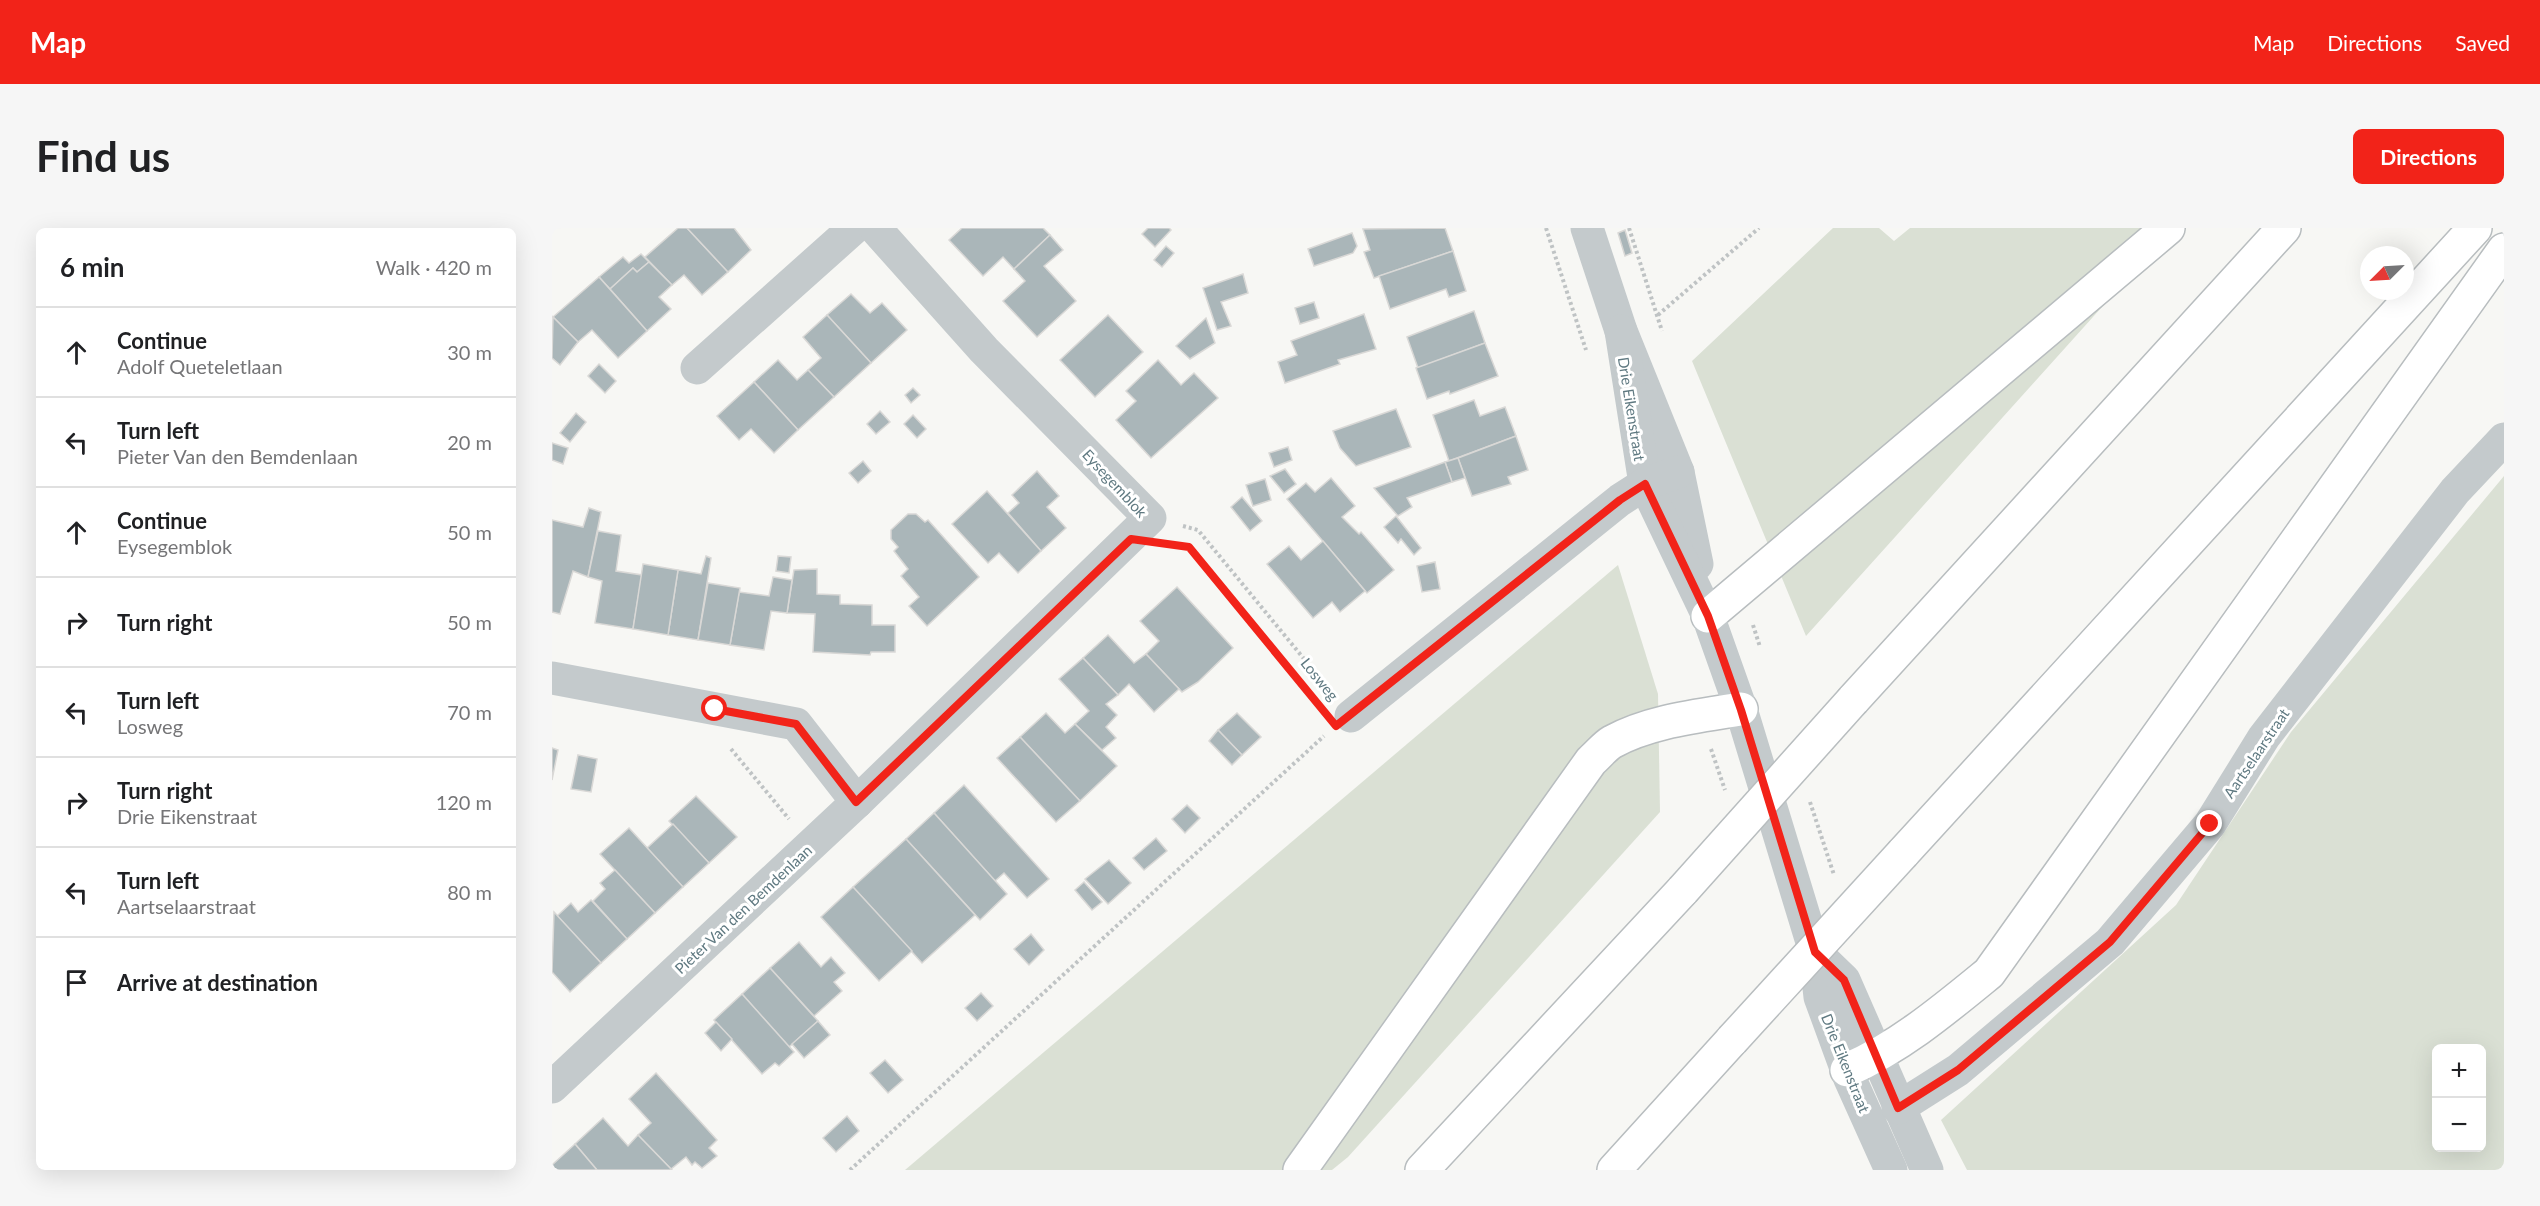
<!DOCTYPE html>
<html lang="en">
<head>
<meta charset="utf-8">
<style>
	body { margin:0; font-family:Lato,sans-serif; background:#f6f6f6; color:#202124 }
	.controls { position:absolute; right:18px; bottom:18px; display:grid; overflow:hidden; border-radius:9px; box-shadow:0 6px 24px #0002 }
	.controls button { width:54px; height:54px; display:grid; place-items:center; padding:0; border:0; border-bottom:2px solid #e0e0e0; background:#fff; color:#202124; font:30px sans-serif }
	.compass { position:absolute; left:1808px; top:18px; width:54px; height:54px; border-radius:50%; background:#fff; box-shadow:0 6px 24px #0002; rotate:246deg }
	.stop { position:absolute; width:18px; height:18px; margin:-14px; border:4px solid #f22319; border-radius:50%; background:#fff }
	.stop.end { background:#f22319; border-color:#fff; box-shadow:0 2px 6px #0008 }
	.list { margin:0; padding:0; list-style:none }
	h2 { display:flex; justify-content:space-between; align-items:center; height:78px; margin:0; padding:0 24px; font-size:26px }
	h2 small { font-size:20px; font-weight:400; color:#757577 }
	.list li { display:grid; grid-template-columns:39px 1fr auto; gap:18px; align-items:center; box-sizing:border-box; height:90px; padding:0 24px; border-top:2px solid #e0e0e0 }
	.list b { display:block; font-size:22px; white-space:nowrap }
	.list p { margin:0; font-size:20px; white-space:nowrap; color:#757577 }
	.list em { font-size:20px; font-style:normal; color:#757577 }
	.icon { flex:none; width:33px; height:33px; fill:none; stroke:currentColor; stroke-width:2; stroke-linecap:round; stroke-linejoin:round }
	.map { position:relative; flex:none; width:1952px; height:942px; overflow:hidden; border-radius:9px }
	header { display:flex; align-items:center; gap:36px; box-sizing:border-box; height:84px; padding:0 30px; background:#f22319; color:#fff }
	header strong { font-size:28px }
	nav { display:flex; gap:33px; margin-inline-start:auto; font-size:21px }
	.intro { display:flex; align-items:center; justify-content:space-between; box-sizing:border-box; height:144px; padding:0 36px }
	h1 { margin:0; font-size:42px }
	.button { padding:15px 27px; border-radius:9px; background:#f22319; color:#fff; font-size:21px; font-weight:700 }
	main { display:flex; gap:36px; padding:0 36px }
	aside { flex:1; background:#fff; border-radius:9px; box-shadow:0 6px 24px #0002 }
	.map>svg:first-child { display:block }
	.green { fill:#dae0d4; fill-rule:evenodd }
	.building { fill:#aab6b9; stroke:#d9d8d6; stroke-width:1.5 }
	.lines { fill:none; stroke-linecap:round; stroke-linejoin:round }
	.highway-casing { stroke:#b8bdbf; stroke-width:36 }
	.path { stroke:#bfc3c4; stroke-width:4; stroke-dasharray:3 3; stroke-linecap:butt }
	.minor { stroke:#c4cacc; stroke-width:33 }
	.highway { stroke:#fff; stroke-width:33 }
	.highway-bridge-casing { stroke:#b8bdbf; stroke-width:36; stroke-linecap:butt }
	.highway-bridge { stroke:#fff; stroke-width:33 }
	.route { stroke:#f22319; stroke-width:8 }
	.labels { text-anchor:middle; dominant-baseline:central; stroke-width:6; stroke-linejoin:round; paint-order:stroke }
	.street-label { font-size:15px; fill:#5f7981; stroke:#fff }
</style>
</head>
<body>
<header>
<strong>Map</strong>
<nav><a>Map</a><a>Directions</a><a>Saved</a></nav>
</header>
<div class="intro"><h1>Find us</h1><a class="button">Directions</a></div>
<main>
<aside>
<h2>6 min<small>Walk · 420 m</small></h2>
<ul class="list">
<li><svg class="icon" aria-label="ahead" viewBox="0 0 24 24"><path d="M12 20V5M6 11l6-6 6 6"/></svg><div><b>Continue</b><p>Adolf Queteletlaan</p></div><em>30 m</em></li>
<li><svg class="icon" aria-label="left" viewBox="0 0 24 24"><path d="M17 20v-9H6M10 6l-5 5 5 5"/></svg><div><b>Turn left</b><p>Pieter Van den Bemdenlaan</p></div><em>20 m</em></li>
<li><svg class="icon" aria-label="ahead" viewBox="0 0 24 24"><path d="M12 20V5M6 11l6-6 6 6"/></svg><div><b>Continue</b><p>Eysegemblok</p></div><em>50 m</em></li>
<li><svg class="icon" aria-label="right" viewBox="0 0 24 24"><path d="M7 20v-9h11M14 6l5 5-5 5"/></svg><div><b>Turn right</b></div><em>50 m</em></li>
<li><svg class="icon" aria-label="left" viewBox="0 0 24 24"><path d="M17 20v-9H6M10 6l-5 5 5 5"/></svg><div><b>Turn left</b><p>Losweg</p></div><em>70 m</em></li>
<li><svg class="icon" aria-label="right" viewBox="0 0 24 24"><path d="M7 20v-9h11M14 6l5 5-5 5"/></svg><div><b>Turn right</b><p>Drie Eikenstraat</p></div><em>120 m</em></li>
<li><svg class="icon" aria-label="left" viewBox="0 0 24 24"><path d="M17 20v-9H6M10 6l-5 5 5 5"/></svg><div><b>Turn left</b><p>Aartselaarstraat</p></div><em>80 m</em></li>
<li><svg class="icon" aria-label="arrive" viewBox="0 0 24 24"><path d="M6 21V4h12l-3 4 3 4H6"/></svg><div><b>Arrive at destination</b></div></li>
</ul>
</aside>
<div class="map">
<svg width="1952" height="942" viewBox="0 0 1952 942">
	<rect width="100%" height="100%" fill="#f7f7f4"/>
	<g class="green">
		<path d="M1281,0H1327L1342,13L1358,0H1621L1254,408L1140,133Z"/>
		<path d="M1952,248V942H1415L1389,892L1624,677L1739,504ZM1930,820V920H1884V820Z"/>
		<path d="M1066,337L1106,466L1108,584L796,929L780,942H353Z"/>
	</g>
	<g class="building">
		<path d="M126,0H135L176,44L150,67L132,47L120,57L93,29Z"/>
		<path d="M135,0H182L199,22L176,44Z"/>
		<path d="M410,0H491L498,7L462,41L451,29L431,48L397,12Z"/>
		<path d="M596,0H617L619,2L603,19L590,6Z"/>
		<path d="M893,0L901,23L822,50L812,24L818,22L811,1Z"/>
		<path d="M1073,2L1080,25L1073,28L1066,5Z"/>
		<path d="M800,5L805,18L801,25L762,38L756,21Z"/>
		<path d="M498,7L511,22L492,38L524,73L485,109L451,73L473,53L462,41Z"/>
		<path d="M614,18L622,25L610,39L602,32Z"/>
		<path d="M901,23L914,63L897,69L894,61L838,81L827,48Z"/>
		<path d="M89,26L97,34L85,44L81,40L58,61L47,49L71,29L77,35Z"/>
		<path d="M97,34L120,57L107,69L119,81L95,103L58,61L81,40L85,44Z"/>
		<path d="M691,46L696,65L669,74L679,98L665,102L651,60Z"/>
		<path d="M47,49L95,103L66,130L40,102L26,114L1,89Z"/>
		<path d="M299,66L318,85L330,75L355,102L319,135L275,87Z"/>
		<path d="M762,74L767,90L748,96L743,80Z"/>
		<path d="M922,83L933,115L866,140L855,109Z"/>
		<path d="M812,86L824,121L786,132L788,136L733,155L726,134L745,127L739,113Z"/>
		<path d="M275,87L319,135L282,169L256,142L269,130L251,109Z"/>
		<path d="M556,87L591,124L543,169L508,132Z"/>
		<path d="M1,89L26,114L8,137L0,130Z"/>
		<path d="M654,90L663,115L638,131L624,118Z"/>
		<path d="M933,115L946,148L898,166L897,163L875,171L864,140Z"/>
		<path d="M226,132L245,152L256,142L282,169L246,202L202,154Z"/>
		<path d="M606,132L629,157L642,145L666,170L599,230L564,192L584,173L574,163Z"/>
		<path d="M47,136L64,153L53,165L36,148Z"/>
		<path d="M202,154L246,202L222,225L199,201L187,212L165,188Z"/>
		<path d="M361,160L368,167L359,175L353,167Z"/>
		<path d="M922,172L928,188L953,179L964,208L897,233L881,187Z"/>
		<path d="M844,181L859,219L804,238L788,220L781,203Z"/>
		<path d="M328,183L338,194L324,206L315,196Z"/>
		<path d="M24,185L34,194L18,214L8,205Z"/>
		<path d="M361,187L374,201L365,210L352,196Z"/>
		<path d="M964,208L976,242L956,249L959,256L920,268L906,230Z"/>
		<path d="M0,215L16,220L11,236L0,232Z"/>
		<path d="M736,219L740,232L722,239L717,225Z"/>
		<path d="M906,230L913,250L900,254L893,234Z"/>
		<path d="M311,233L319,243L306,255L297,245Z"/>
		<path d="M893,234L900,254L855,270L860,279L846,288L822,260Z"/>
		<path d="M733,241L744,256L732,265L718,248Z"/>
		<path d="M485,243L507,268L495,279L514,300L489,323L456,285L467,275L460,267Z"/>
		<path d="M779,250L803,278L790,289L807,306L809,304L842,342L815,365L735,271L754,255L763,264Z"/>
		<path d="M713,251L719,272L701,278L694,257Z"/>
		<path d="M435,263L489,323L466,345L447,325L436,335L400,296Z"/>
		<path d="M690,269L710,293L698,303L679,279Z"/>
		<path d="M37,280L49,284L36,349L21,343L8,386L0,384V292L31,299Z"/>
		<path d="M356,286H364L373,294L376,292L427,349L375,398L357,378L367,369L349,348L356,341L342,323L346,319L339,311V302Z"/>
		<path d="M844,288L869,320L862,327L849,311L846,315L832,299Z"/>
		<path d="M46,303L69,307L64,343L90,347L81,401L43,395L50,353L36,349Z"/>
		<path d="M771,313L813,363L788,384L780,374L761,390L715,336L737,318L749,332Z"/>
		<path d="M154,328L159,330L146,412L116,407L126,342L149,346Z"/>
		<path d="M226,328L239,329L237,345L224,343Z"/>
		<path d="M883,334L888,361L870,364L865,338Z"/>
		<path d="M91,336L126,342L116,407L81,401Z"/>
		<path d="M265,341V366L288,367V376L320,377V397H343V424H319L318,427L261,424L263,386L235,385L242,342Z"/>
		<path d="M221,349L240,352L235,385L219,383L212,422L178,417L187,364L217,368Z"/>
		<path d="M156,355L188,360L178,417L146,412Z"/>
		<path d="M625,359L681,420L646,454L630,464L594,426L607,413L588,393Z"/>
		<path d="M556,407L582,435L594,426L627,461L602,484L577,456L566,467L531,430Z"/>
		<path d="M531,430L566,467L554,476L565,487L554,499L564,510L550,522L523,496L537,483L507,451Z"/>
		<path d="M494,485L513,505L523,496L565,538L528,573L468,509Z"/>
		<path d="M685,485L709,509L690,527L666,502Z"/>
		<path d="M666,502L690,527L680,537L657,513Z"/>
		<path d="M468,509L528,573L504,594L445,530Z"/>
		<path d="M0,520L6,522L0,552Z"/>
		<path d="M26,527L45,531L39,564L19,561Z"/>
		<path d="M412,557L497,651L475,670L452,645L443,653L382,585Z"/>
		<path d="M144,568L185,609L157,635L117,593Z"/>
		<path d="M635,577L648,590L633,605L620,591Z"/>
		<path d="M382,585L455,666L428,692L354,611Z"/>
		<path d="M121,596L157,635L131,659L95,620Z"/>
		<path d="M77,600L131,659L103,685L48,626Z"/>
		<path d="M604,610L615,623L592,642L581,630Z"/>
		<path d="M354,611L423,687L370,735L301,659Z"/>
		<path d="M557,632L579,655L556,676L533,651Z"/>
		<path d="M63,642L103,685L75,711L41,673L53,661L48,655Z"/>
		<path d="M532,654L550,674L540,682L523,662Z"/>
		<path d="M301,659L360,723L327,753L269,689Z"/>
		<path d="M39,672L75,711L49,735L5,688L19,675L26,684Z"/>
		<path d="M2,684L49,735L18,764L0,744Z"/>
		<path d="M479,706L492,722L477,737L462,721Z"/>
		<path d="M247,714L269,739L279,729L293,745L282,754L290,763L262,788L218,740Z"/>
		<path d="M218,740L266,793L237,819L190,766Z"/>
		<path d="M429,765L441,778L425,793L413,780Z"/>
		<path d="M190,766L242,824L227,838L223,835L210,846L162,792Z"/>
		<path d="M266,793L278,807L252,830L240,816Z"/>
		<path d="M164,794L180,811L169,823L153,805Z"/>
		<path d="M333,832L351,852L336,865L318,845Z"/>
		<path d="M104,845L165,912L157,920L165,928L150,940L143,934L140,937L134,929L119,941L86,907L99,895L77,871Z"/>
		<path d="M295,888L307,903L284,924L271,910Z"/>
		<path d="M51,890L76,918L86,907L120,942H45L23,916Z"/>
		<path d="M23,916L45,942H0V937Z"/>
	</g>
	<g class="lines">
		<defs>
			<g id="highway">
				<path d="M1156,388L1616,0"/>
				<path d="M1301,472L1732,0"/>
				<path d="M1351,625L1923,0"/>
				<path d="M1295,842C1348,819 1393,781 1437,745L1952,22"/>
				<path d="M748,942L1039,533C1046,527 1053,518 1060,514C1098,493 1147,488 1189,481"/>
				<path d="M870,942L1131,662"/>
				<path d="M1062,942L1180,812"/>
			</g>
		</defs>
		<use href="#highway" class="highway-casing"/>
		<g class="path">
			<path d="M994,0L1034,122"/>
			<path d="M1077,0L1110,103"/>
			<path d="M1106,87L1207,0"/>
			<path d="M631,298L646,302L776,460"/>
			<path d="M622,317L637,319L767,477"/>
			<path d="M1201,397L1208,419"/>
			<path d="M179,521L237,591"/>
			<path d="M1159,521L1173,562"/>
			<path d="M1258,574L1282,647"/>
			<path d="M298,942L772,508"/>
		</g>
		<g class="minor">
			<path d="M1035,0L1069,103L1126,244L1145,336"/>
			<path d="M1069,103L1093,256L1156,388L1189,481L1263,724L1268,769L1298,851L1339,942"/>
			<path d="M145,140L302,0"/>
			<path d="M0,450L244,496L305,574"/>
			<path d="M799,488L1068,272L1093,256L1126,244"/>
			<path d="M1263,724L1292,752L1375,942"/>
			<path d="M0,859L305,574L598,290L432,122L323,0"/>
			<path d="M1346,880L1406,842L1558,714L1658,596L1712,509L1903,263L1952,211"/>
		</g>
		<use href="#highway" class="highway"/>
		<defs>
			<g id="highway-bridge">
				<path d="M1131,662L1301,472"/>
				<path d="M1180,812L1351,625"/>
			</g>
		</defs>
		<use href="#highway-bridge" class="highway-bridge-casing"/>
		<use href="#highway-bridge" class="highway-bridge"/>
	</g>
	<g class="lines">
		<path class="route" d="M163,481L244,496L304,574L579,311L637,319L784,498L1068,272L1093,256L1156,388L1189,482L1263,724L1292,752L1346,880L1406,842L1558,714L1658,596"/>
	</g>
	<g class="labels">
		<g class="street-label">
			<text transform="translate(1080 181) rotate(81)">Drie Eikenstraat</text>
			<text transform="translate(563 255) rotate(47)">Eysegemblok</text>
			<text transform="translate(768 451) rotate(51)">Losweg</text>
			<text transform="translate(1704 525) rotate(-56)">Aartselaarstraat</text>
			<text transform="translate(191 681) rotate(-43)">Pieter Van den Bemdenlaan</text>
			<text transform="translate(1294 835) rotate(68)">Drie Eikenstraat</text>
		</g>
	</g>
</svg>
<div class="controls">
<button>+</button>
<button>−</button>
</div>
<svg class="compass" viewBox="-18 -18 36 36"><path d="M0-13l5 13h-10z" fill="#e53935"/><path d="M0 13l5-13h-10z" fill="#757577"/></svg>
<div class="stop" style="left:163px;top:481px"></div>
<div class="stop end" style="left:1658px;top:596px"></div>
</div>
</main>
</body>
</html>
